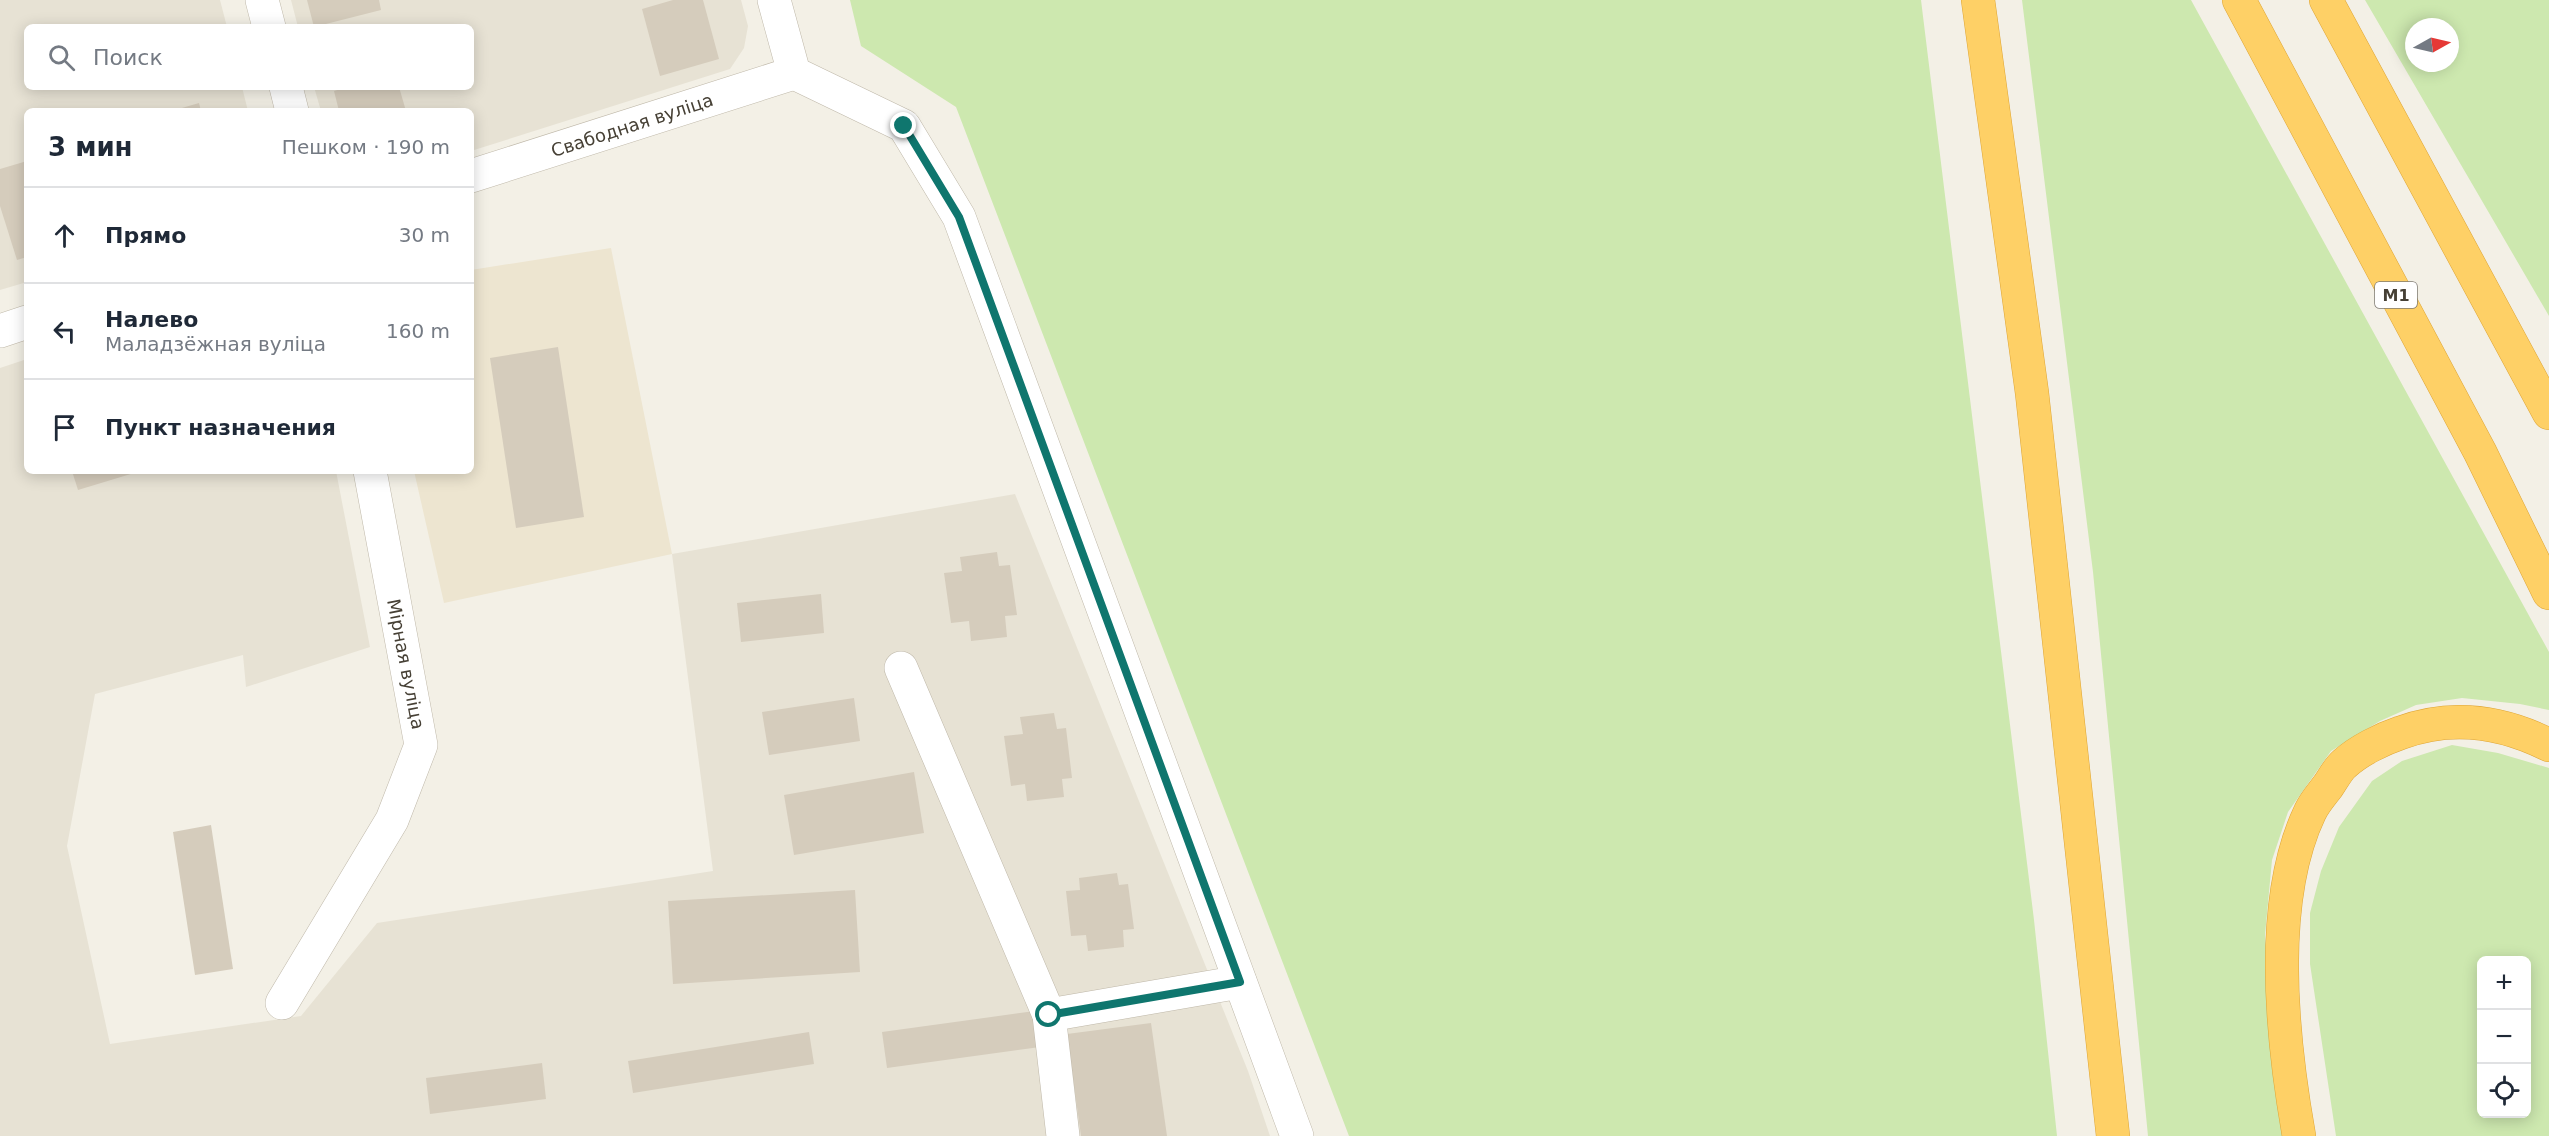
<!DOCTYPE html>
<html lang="ru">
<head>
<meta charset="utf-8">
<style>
	body { margin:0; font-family:"DejaVu Sans",sans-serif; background:#f6f6f7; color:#1f2937 }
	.controls { position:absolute; right:18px; bottom:18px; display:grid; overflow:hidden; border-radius:9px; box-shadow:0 3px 15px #0003 }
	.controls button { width:54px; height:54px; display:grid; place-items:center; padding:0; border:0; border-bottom:2px solid #e0e1e3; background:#fff; color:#1f2937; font:30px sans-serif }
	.compass { position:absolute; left:2405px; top:18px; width:54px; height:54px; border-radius:50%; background:#fff; box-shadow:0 3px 15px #0003; rotate:82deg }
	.stop { position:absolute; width:18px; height:18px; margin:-14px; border:4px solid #0f766e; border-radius:50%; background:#fff }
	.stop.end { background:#0f766e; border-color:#fff; box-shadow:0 2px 6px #0008 }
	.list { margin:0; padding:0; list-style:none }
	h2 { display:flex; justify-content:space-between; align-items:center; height:78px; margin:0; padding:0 24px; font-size:26px }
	h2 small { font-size:20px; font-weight:400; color:#747a83 }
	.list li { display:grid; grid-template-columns:39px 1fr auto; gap:18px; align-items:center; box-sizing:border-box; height:96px; padding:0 24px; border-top:2px solid #e0e1e3 }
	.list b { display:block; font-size:22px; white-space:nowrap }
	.list p { margin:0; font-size:20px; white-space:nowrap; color:#747a83 }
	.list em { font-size:20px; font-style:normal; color:#747a83 }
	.icon { flex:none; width:33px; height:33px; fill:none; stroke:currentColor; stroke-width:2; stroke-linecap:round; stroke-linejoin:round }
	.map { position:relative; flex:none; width:2549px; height:1136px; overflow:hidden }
	.search { position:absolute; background:#fff; box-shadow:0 3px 15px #0003; left:24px; top:24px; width:450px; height:66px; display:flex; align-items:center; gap:15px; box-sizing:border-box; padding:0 21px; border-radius:9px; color:#747a83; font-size:22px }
	.panel { position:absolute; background:#fff; box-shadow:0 3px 15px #0003; left:24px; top:108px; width:450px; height:366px; border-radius:9px }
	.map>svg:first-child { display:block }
	.residential { fill:#e7e2d4 }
	.education { fill:#ede5d0 }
	.green { fill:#cde8af; fill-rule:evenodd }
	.building { fill:#d5ccbc }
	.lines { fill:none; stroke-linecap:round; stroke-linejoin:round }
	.minor-casing { stroke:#bfb8a9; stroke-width:34 }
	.highway-casing { stroke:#dea536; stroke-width:34 }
	.minor { stroke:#fff; stroke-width:33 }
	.highway { stroke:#fed066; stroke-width:33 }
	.route { stroke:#0f766e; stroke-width:8 }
	.labels { text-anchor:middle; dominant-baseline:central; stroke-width:4.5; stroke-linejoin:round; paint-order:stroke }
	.shield { fill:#fff; stroke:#7e7972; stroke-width:1.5 }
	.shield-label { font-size:16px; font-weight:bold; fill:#464035 }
	.street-label { font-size:18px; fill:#464035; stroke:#fff }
</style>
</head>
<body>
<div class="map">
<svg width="2549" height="1136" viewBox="0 0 2549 1136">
	<rect width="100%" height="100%" fill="#f3f0e6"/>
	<g class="residential">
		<path d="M0,0H220L227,27H27V87H242L248,111H27V282L0,290Z"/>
		<path d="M291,0H741L748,26L744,48L730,69L471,151V111H321L314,87H471V27H298Z"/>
		<path d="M27,359V471H336L370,647L246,687L243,655L95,694L67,846L110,1044L301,1016L377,923L713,871L672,554L1015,494L1248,1071L1270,1136H0V368Z"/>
	</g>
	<path class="education" d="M611,248L672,554L444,603L414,471H471V270Z"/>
	<g class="green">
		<path d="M850,0H1921L2034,920L2057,1136H1349L956,107L861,46Z"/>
		<path d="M2022,0H2191L2549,652V710L2520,704L2462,698L2416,705L2380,721L2331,751L2288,812L2272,860L2265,935L2278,1094L2285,1136H2148L2093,572Z"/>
		<path d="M2365,0H2549V316ZM2414,27H2450V63H2414Z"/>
		<path d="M2452,745L2498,753L2549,768V1136H2336L2310,964V913L2321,871L2339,827L2372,781L2402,761ZM2482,960H2526V1114H2482Z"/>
	</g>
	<g class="building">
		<path d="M307,0H379L381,10L314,27Z"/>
		<path d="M673,0H703L719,59L660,76L642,9Z"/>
		<path d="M348,87H399L406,111H339L334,91Z"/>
		<path d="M199,103L201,111H175V110Z"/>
		<path d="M27,161V257L17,260L0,206V169Z"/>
		<path d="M558,347L584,517L516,528L490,358Z"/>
		<path d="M72,471H133L134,473L78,490Z"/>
		<path d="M997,552L999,566L1010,565L1017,615L1005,616L1007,637L971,641L969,621L951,623L944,573L962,571L960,557Z"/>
		<path d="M821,594L824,633L741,642L737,603Z"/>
		<path d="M854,698L860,741L769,755L762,712Z"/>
		<path d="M1054,713L1057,729L1066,728L1072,778L1062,779L1064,797L1027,801L1025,784L1011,786L1004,736L1023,734L1020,717Z"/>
		<path d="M914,772L924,833L794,855L784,795Z"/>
		<path d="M211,825L233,969L195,975L173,832Z"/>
		<path d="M1117,873L1119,885L1128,884L1134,929L1123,930L1124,947L1088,951L1086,935L1071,936L1066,891L1080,890L1079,878Z"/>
		<path d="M855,890L860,972L673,984L668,901Z"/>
		<path d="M1035,1011L1040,1047L887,1068L882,1032Z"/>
		<path d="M1151,1023L1167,1136H1081L1067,1034Z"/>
		<path d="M809,1032L814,1064L633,1093L628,1061Z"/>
		<path d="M542,1063L546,1099L430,1114L426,1078Z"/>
	</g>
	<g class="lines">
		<defs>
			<g id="minor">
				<path d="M262,0L269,27"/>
				<path d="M774,0L794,73L904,126L959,217L1297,1136"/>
				<path d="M286,87L292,111"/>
				<path d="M471,176L794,73"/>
				<path d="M0,331L27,322"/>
				<path d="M901,668L1049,1015L1240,982"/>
				<path d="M282,1003L392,820L421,745L370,471"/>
				<path d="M1049,1015L1063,1136"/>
			</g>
			<g id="highway">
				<path d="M1978,0L2032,393L2113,1136"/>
				<path d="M2239,0L2480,452L2549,593"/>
				<path d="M2326,0L2549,413"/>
				<path d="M2299,1136C2282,1040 2267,902 2310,812C2314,803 2322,794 2328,786C2333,779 2338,769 2344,764C2358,751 2382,739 2400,733C2451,714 2501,721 2549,745"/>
			</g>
		</defs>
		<use href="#minor" class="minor-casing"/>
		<use href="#highway" class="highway-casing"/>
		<use href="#minor" class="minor"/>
		<use href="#highway" class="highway"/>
	</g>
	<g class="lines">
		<path class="route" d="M904,126L959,217L1240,982L1049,1015"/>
	</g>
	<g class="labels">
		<rect class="shield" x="2375" y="282" width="42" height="26" rx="4.5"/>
		<g class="shield-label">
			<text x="2396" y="295">М1</text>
		</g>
		<g class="street-label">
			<text transform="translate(632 125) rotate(-18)">Свабодная вуліца</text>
			<text transform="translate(406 664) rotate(79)">Мірная вуліца</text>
		</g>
	</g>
</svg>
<div class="controls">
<button>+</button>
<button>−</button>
<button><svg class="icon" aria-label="locate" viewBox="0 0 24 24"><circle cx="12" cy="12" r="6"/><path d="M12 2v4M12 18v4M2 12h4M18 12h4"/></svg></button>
</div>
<svg class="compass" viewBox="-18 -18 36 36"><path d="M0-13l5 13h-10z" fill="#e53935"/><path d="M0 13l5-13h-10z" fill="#747a83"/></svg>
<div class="stop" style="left:1049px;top:1015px"></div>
<div class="stop end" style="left:904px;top:126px"></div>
<div class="search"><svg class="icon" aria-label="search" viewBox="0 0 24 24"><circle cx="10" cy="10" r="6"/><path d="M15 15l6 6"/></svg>Поиск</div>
<section class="panel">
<h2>3 мин<small>Пешком · 190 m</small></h2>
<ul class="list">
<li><svg class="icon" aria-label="ahead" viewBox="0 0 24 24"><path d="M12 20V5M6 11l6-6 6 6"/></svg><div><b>Прямо</b></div><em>30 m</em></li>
<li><svg class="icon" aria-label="left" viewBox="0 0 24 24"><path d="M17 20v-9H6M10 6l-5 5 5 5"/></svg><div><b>Налево</b><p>Маладзёжная вуліца</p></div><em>160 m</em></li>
<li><svg class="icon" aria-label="arrive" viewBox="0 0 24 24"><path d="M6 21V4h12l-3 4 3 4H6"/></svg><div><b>Пункт назначения</b></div></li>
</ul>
</section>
</div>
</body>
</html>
